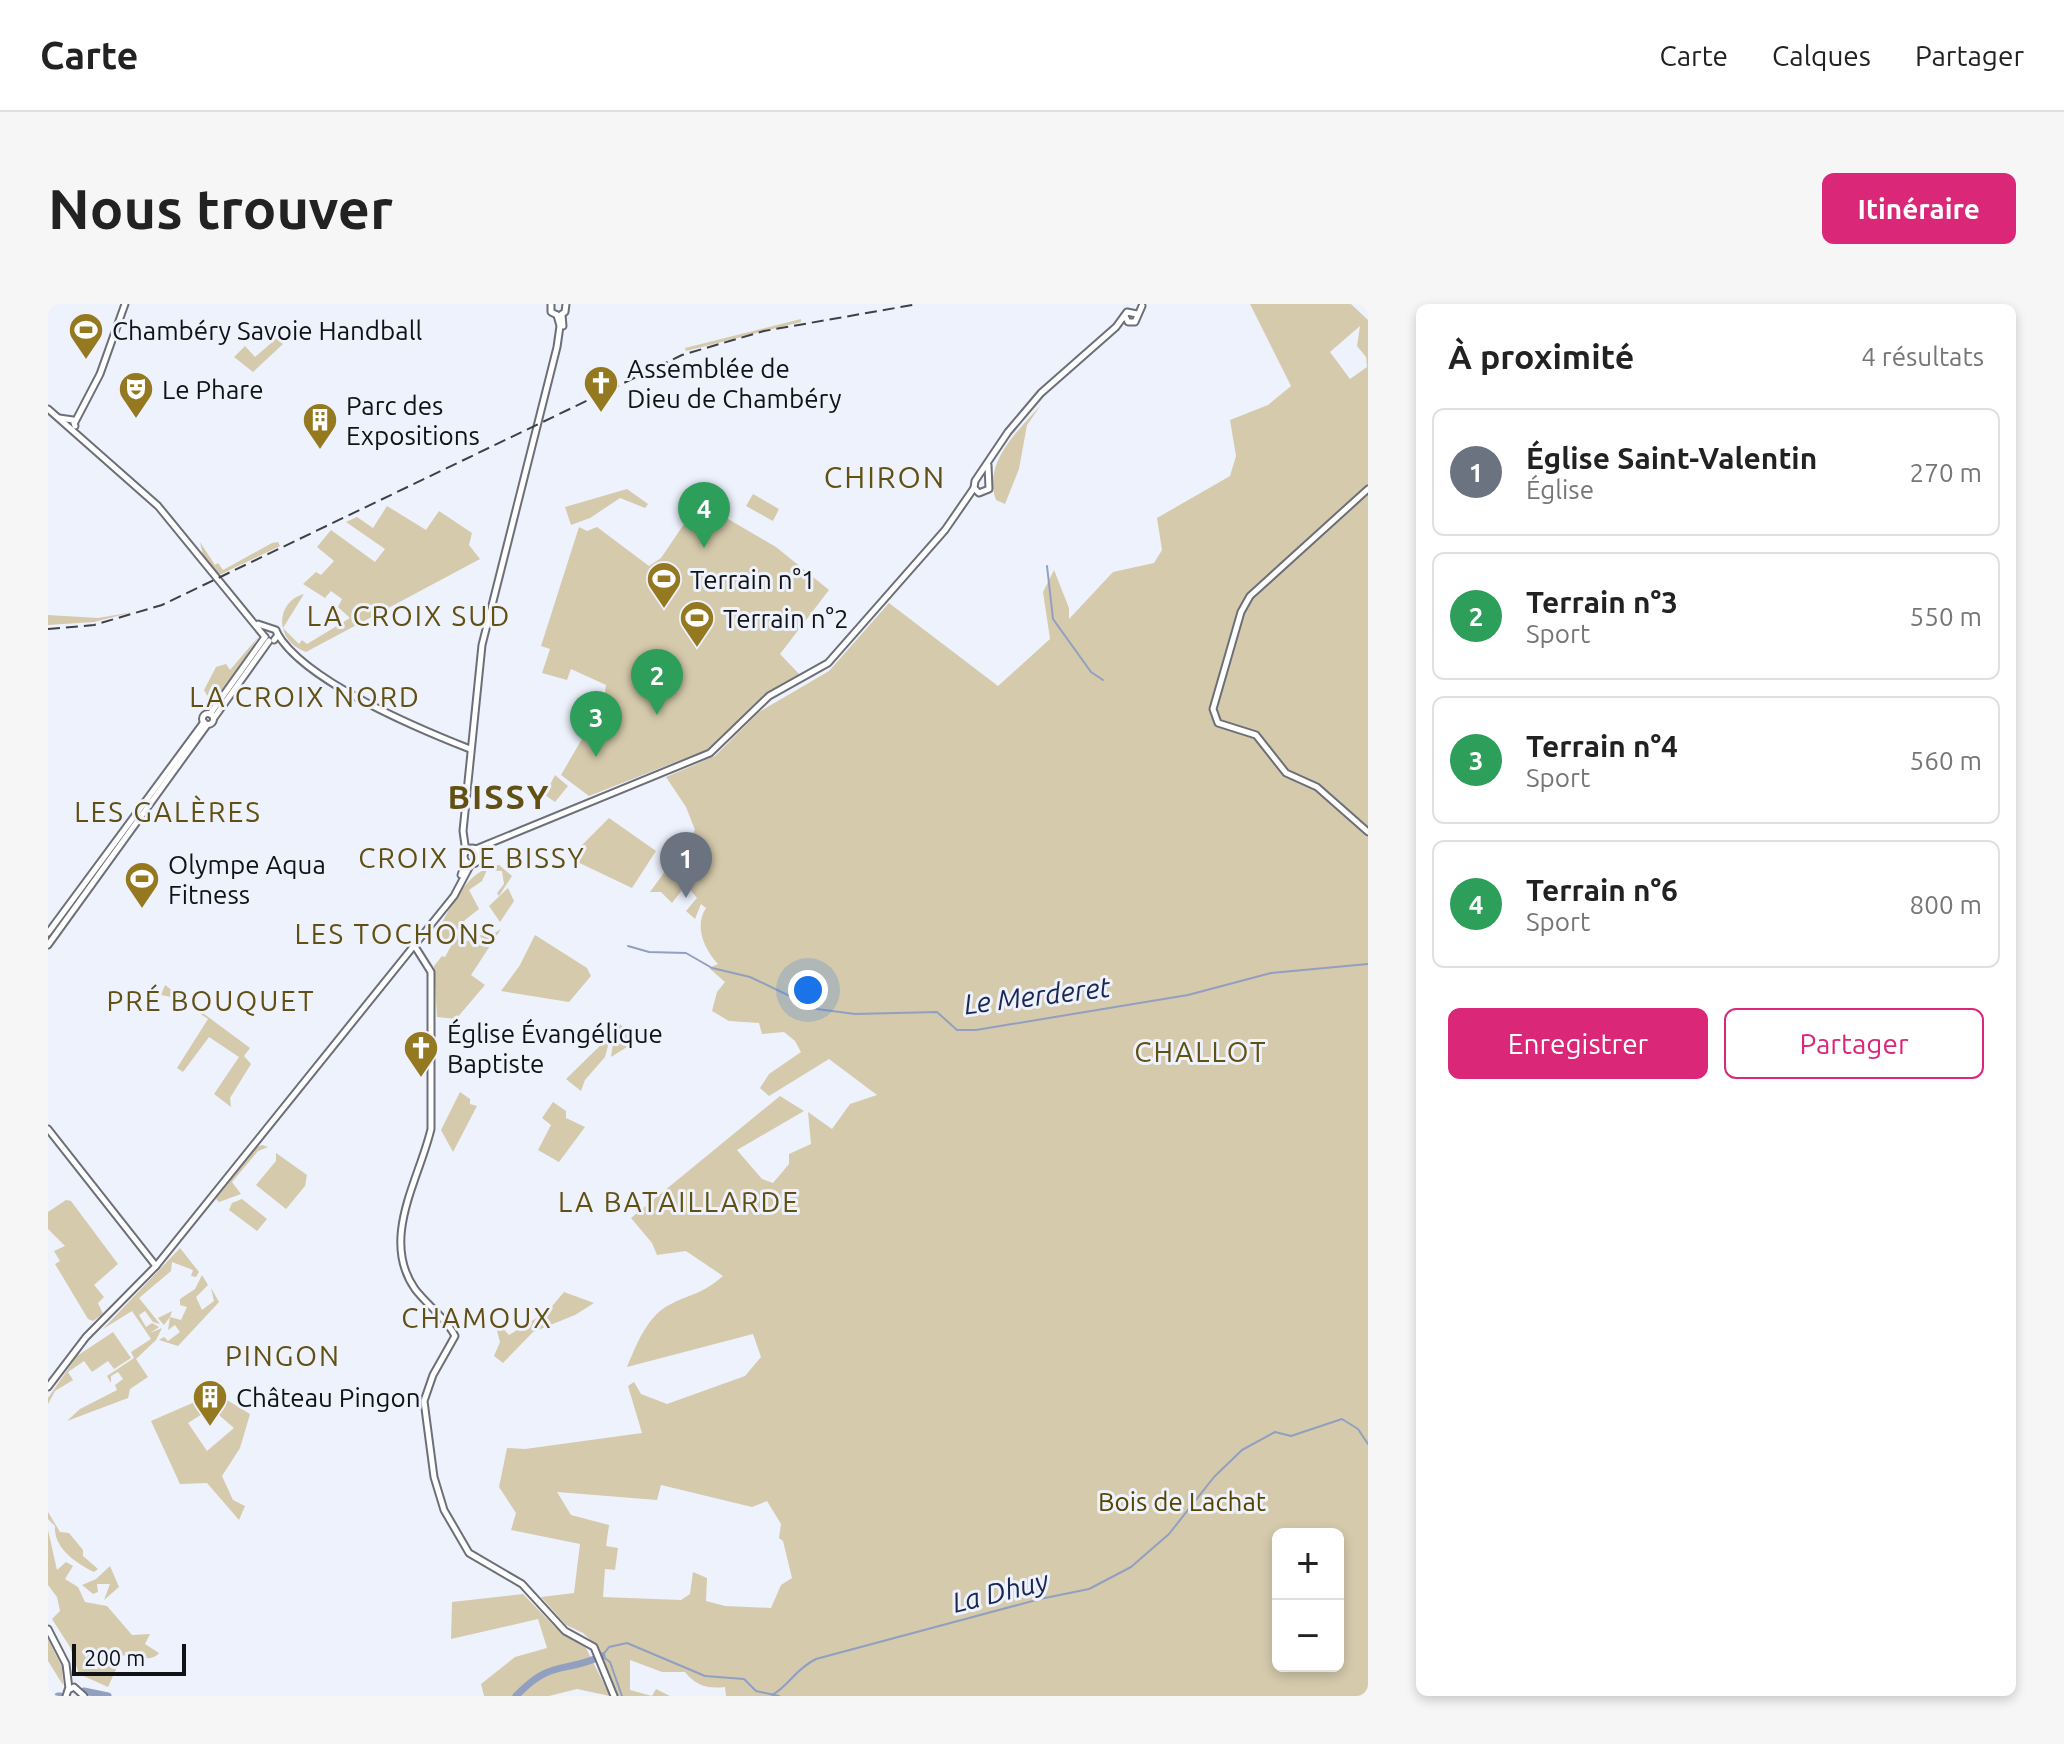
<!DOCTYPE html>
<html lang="fr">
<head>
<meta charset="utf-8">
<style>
	body { margin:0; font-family:Ubuntu,sans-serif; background:#f6f6f6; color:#222 }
	.controls { position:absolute; right:24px; bottom:24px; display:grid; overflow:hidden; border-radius:12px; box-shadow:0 4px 12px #0003 }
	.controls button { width:72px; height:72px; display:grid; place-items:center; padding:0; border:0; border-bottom:2px solid #e0e0e0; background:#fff; color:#222; font:40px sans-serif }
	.scale { position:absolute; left:24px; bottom:20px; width:114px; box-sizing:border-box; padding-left:8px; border:4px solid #111216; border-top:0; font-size:22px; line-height:28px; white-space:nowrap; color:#111216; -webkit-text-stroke:6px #eef2fd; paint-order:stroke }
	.you { position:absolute; left:760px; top:686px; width:28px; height:28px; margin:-20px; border:6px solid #fff; border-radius:50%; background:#1a73e8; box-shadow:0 0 0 12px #1a73e833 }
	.badge { display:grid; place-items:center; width:52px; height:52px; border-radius:50%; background:#db2777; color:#fff; font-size:26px; font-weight:700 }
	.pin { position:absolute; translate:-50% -66px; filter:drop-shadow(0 2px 4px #0008) }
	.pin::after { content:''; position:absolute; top:42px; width:28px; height:24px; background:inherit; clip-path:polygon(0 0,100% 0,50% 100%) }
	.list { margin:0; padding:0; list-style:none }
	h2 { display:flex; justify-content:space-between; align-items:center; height:104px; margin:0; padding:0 32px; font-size:34px }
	h2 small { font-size:26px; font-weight:400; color:#767676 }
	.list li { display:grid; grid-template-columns:52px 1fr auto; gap:24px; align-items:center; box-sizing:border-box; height:128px; margin:0 16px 16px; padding:0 16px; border:2px solid #e0e0e0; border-radius:12px }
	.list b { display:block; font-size:30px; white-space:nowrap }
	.list p { margin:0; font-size:26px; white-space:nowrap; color:#767676 }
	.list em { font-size:26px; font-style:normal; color:#767676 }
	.actions { display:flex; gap:16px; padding:24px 32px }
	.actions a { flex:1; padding:18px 0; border:2px solid #db2777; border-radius:12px; text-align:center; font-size:28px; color:#db2777 }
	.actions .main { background:#db2777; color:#fff }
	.map { position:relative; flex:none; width:1320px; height:1392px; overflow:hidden; border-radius:12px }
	header { display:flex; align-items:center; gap:48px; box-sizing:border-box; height:112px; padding:0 40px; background:#fff; border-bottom:2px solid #e0e0e0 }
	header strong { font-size:38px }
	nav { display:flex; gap:44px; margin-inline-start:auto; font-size:28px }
	.intro { display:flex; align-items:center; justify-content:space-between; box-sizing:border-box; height:192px; padding:0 48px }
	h1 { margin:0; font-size:56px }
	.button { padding:20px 36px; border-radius:12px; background:#db2777; color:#fff; font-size:28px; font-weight:700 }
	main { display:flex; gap:48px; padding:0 48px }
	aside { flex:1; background:#fff; border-radius:12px; box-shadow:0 4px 12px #0003 }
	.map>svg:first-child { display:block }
	.green { fill:#d5caac; fill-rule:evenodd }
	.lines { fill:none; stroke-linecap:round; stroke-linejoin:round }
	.stream { stroke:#919fc1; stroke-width:2 }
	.river { stroke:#919fc1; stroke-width:7 }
	.tertiary-casing { stroke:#6c6f78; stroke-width:9 }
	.secondary-casing { stroke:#6c6f78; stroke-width:9 }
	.tertiary { stroke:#fff; stroke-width:5 }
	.secondary { stroke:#fff; stroke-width:5 }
	.rail { stroke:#3e4045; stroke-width:2; stroke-dasharray:12 6; stroke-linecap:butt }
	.labels { text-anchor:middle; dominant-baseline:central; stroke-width:6; stroke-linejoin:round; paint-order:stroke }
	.poi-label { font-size:26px; fill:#111216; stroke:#eef2fd; text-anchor:start }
	.park-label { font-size:26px; fill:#574400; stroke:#eef2fd }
	.neighbourhood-label { font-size:28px; letter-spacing:2px; fill:#625013; stroke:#eef2fd }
	.water-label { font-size:28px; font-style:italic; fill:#1a2753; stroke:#eef2fd }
	.quarter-label { font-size:30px; letter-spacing:2px; fill:#625013; stroke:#eef2fd }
	.district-label { font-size:34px; font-weight:bold; letter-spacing:2px; fill:#625013; stroke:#eef2fd }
</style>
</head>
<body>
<header>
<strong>Carte</strong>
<nav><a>Carte</a><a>Calques</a><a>Partager</a></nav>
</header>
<div class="intro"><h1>Nous trouver</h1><a class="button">Itinéraire</a></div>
<main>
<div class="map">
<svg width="1320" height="1392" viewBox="0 0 1320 1392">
	<rect width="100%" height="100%" fill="#eef2fd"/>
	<g class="green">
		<path d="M1202,0H1303L1320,16V1392H678L677,1383C660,1385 648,1382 637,1368H614L582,1356V1386L604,1392L608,1385L622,1392H568L550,1343L535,1329L518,1321L493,1293L526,1289L532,1240L463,1226L468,1209L451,1183L459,1144L477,1145L594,1129L580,1082L586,1078L593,1090L619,1100L697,1072L713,1053L705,1030L579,1063C588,1042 599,1012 621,1001C644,989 653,991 675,972L638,947L609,951L604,939L583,914L732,792L756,807L689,846L714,875L725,879L741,860V850L763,840L760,808L784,825L802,800L829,791L781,755L721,792L712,784L721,770L753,748L747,737L736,728L714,730L711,719L681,717L664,707L669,688L677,678L661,664L670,660C656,645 646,622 658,604L653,600L647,615L638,607L649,594L638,581L624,599L613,588H602L647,526L638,503L618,473L667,452L711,408L781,367L841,299L950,382L1002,335L995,288L1006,266L1021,304V315L1065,268L1106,259L1114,246L1109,214L1182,172L1188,152L1182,116L1220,101L1243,82ZM1312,22L1309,42L1318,53L1319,63L1302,75L1282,48ZM613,1181L704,1203L719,1197L733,1220L731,1234L735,1237L744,1274L733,1281L723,1304L677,1302L658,1297L659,1274L645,1268L642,1290L633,1296L555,1293L557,1265L567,1266L570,1244L558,1242L561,1221L523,1211L509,1188L609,1196ZM1230,1230H1290V1362H1230Z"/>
		<path d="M753,15V18L638,47L637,44Z"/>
		<path d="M229,34L235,40L205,68L186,53L197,42L207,53Z"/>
		<path d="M993,101L979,121L971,165L957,200L948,196C934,159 970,127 993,101Z"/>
		<path d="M579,185L600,200L597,204L572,194L542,214L523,221L517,203Z"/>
		<path d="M705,190L731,205L725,217L698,202Z"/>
		<path d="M651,198L728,243L781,286L732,350L753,372L722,387L661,445L541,492L513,471L556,397L558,381L523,365L519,376L494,369L502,345L493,342L531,223L539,227L549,223L601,262L613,254Z"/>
		<path d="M339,202L378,226L391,207L424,229L421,241L432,255L258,348C225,336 228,297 256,290L235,324L251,340L254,336L259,340L302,314L290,303L294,295L283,287L277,294L255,280L268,268L273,271L286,257L269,243L283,226L327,258L337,245L298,218L309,213L325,224Z"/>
		<path d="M152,238L167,261L170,259L175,266L224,239L230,238L232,242L169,272L155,251Z"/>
		<path d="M85,308L46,318L0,321V311L50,314Z"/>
		<path d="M211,332L173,390L160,393L156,386L168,363L178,360L182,366Z"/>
		<path d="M507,471L520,482L507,498L497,491Z"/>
		<path d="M561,514L608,547L584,584L521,554Z"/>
		<path d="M451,561L464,572L451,592L449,589L456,580L454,567L439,566L434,577L421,586L431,605L417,616L400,638L388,629C403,604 419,564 451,561Z"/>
		<path d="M460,584L466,597L452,618L441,602Z"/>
		<path d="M453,625L423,671L437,681L408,715L389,713L386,662L394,652L397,653L412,626L415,630L410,634L414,640L425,634L428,643L435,639L432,631L442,632Z"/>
		<path d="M487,631L539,664L543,672L521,698L453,687L472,661Z"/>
		<path d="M117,681L202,744L196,752L203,760L182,794L183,803L166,790L191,753L161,733L135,768L129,764L160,715L129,694L113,691Z"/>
		<path d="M572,720L587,738L563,753L567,726Z"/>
		<path d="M563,731L557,753L537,776L533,787L518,775Z"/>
		<path d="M412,788L422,795V800L429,802L405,848L393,826Z"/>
		<path d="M505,798L518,807V814L537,823L511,858L490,846L503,821L494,814Z"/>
		<path d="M214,841L220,843L210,847L184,878L193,890L171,898L168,895L209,843Z"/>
		<path d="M228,849L259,871L257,882L238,905L208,881L228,857Z"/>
		<path d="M194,895L219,915L209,927L181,906L184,899Z"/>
		<path d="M18,896L23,897L70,960L46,981L56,993L50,999L55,1010L45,1017L40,1015L7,960L12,957L6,947L17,942L0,925V908Z"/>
		<path d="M132,944L151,968L148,973L143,972L145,966L124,958L123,967L91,994L112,1020L105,1018L97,1007L91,1011L98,1023L104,1019L111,1023L102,1029L114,1024L108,1036L88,1055L100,1073L82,1085L80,1094L19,1117L32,1105L69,1086L67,1081L75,1075L70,1068L63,1072V1079L59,1072L86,1054L83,1048L103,1035L84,1007L55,1025Z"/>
		<path d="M154,971L160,981L148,993L154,1006L166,997L163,984L171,998L130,1042L111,1036L116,1033L120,1037L132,1028L127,1021L120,1026L122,1013L116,1021L110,1014L124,1007L122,1013L133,1016L139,1003L132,1001V995L147,985Z"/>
		<path d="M516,988L546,999L527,1011L485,1028L455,1059L446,1052L452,1038L448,1023L452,1021L461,1031L500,1007Z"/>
		<path d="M65,1028L83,1054L66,1065L60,1057L44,1068L36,1057L20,1068L25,1076L7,1087L0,1100V1094L29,1052Z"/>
		<path d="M169,1096L173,1100L179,1096L202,1110L192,1144L174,1172L185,1196L197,1202L191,1216L159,1179L132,1180L103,1117L149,1097L154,1110L140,1119L159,1147L186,1124L164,1105Z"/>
		<path d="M0,1208L12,1228L21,1229L35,1246V1252L50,1265L46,1268C29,1260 5,1244 7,1222L0,1215Z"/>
		<path d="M0,1226L9,1266L18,1258L25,1262L17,1275L30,1283L37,1298L59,1302L84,1331L102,1330L97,1340L111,1349C105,1357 91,1355 83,1349L74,1352L60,1383L31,1370L22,1343L4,1315L12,1307L9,1293L0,1281Z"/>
		<path d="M62,1262L71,1283L56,1296L62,1280H49L50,1288L45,1290L34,1281L48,1275Z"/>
		<path d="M475,1290L507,1323L538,1344L562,1392L529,1385L501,1392H436L433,1380L467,1353L499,1344L490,1315L403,1335L404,1298Z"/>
		<path d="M0,1335L14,1363L15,1381L0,1357Z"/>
	</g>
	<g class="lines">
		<g class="stream">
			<path d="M999,262L1005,315L1043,368L1055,376"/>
			<path d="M580,642L601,648L638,649L664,664L702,673L769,705L807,710L889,708L909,726H928L1140,691L1223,669L1320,660"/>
			<path d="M724,1391C741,1382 746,1366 768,1355L992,1295L1041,1285L1083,1263L1121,1230L1166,1173L1194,1146L1227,1128L1243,1132L1294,1115L1310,1125L1320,1140"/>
			<path d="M574,1392L562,1358L554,1352L561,1343L579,1339L657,1372L696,1375L708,1387L731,1392"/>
		</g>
		<g class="river">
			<path d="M36,1387L60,1392"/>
			<path d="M10,1392H12"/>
			<path d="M468,1392C503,1355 514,1370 554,1352"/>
		</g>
		<defs>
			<g id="tertiary">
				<path d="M27,118L52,70L77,0"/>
				<path d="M366,641L383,668V825C371,876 332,935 367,985C379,1001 398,1014 407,1032L385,1071L376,1097L386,1173L396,1206L421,1249L474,1280L517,1327L546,1343L566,1392"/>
				<path d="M0,825L108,962"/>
				<path d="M0,1325L18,1360L21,1385"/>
				<path d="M18,1392L20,1386L26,1383L36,1392"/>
			</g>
			<g id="secondary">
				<path d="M503,0V8L511,12L517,8L518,0"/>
				<path d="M514,11L515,22"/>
				<path d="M1077,12L1080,18H1087L1094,2"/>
				<path d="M0,105L110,202L217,333"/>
				<path d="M11,114L25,116L27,122"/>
				<path d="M940,161L941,185L931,189L926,184L927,177L960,128L993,89L1068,23L1079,8L1089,10"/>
				<path d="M1320,185L1202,292L1193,308L1165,405L1170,419L1208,431L1238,469L1269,483L1320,528"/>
				<path d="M210,320L228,326L230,331L226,336"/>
				<path d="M229,329C256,377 371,425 422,445"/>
				<circle cx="160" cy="415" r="5.5"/>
				<path d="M162,410L217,333"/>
				<path d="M166,414L221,337"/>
				<circle cx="424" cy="552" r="8"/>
				<path d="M428,545L662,449L721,392L780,359L897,226L926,184"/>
				<path d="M418,548L415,527L434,341L509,43L512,22L509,11"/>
				<path d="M413,571L418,558"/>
				<path d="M0,629L156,418"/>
				<path d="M0,641L159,421"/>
				<path d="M0,1083L38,1033L108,962L406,592L423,560"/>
			</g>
		</defs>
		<use href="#tertiary" class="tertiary-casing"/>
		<use href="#secondary" class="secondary-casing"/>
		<use href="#tertiary" class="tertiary"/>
		<use href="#secondary" class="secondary"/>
		<path class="rail" d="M0,325L46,321L114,301L634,51L716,27L870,0"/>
	</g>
	<defs>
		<symbol id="stadium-pin" viewBox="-11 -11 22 30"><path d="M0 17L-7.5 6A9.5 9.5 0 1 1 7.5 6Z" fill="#947920" stroke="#eef2fd"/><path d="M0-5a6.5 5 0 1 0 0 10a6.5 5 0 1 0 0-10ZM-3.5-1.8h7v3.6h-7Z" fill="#fff"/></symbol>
		<symbol id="church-pin" viewBox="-11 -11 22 30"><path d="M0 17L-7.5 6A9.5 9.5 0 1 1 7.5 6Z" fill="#947920" stroke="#eef2fd"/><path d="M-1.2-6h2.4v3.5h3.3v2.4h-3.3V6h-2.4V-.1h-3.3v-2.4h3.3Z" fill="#fff"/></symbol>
		<symbol id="theatre-pin" viewBox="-11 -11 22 30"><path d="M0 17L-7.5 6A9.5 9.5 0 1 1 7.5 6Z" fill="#947920" stroke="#eef2fd"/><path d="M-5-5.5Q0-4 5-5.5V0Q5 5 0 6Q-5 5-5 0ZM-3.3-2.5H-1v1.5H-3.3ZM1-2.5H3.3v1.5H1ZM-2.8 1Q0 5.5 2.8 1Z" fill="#fff"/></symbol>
		<symbol id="building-pin" viewBox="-11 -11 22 30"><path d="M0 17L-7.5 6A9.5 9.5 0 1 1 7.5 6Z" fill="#947920" stroke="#eef2fd"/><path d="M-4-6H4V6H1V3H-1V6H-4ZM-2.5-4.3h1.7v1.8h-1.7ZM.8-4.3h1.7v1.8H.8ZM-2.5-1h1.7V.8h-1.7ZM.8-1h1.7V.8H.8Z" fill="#fff"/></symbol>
	</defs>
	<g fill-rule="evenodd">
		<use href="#stadium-pin" x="18" y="6" width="40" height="54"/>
		<use href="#church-pin" x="533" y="59" width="40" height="54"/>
		<use href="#theatre-pin" x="68" y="65" width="40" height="54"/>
		<use href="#building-pin" x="252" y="96" width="40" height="54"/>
		<use href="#stadium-pin" x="596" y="255" width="40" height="54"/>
		<use href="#stadium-pin" x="629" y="294" width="40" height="54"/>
		<use href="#stadium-pin" x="74" y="555" width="40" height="54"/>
		<use href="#church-pin" x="353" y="724" width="40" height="54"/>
		<use href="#building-pin" x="142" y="1073" width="40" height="54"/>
	</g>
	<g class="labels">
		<g class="poi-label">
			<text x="64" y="26">Chambéry Savoie Handball</text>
			<text x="579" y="64">Assemblée de<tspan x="579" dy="30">Dieu de Chambéry</tspan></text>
			<text x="114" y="85">Le Phare</text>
			<text x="298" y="101">Parc des<tspan x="298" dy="30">Expositions</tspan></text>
			<text x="642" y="275">Terrain n°1</text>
			<text x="675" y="314">Terrain n°2</text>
			<text x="120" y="560">Olympe Aqua<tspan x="120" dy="30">Fitness</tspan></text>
			<text x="399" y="729">Église Évangélique<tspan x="399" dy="30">Baptiste</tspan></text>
			<text x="188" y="1093">Château Pingon</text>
		</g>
		<g class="park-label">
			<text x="1134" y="1197">Bois de Lachat</text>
		</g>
		<g class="neighbourhood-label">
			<text x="361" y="311">LA CROIX SUD</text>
			<text x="257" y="392">LA CROIX NORD</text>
			<text x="120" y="507">LES GALÈRES</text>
			<text x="424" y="553">CROIX DE BISSY</text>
			<text x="348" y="629">LES TOCHONS</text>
			<text x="163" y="696">PRÉ BOUQUET</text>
			<text x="1153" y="747">CHALLOT</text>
			<text x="631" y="897">LA BATAILLARDE</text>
			<text x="429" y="1013">CHAMOUX</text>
			<text x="235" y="1051">PINGON</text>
		</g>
		<g class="water-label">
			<text transform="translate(989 691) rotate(-7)">Le Merderet</text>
			<text transform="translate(952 1287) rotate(-14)">La Dhuy</text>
		</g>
		<g class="quarter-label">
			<text x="837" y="173">CHIRON</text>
		</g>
		<g class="district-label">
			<text x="451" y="492">BISSY</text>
		</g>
	</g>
</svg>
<div class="controls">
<button>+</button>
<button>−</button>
</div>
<div class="scale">200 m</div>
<div class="you"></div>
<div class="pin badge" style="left:638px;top:594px;background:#6b7280">1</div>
<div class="pin badge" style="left:609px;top:411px;background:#2e9e5b">2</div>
<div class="pin badge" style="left:548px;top:453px;background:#2e9e5b">3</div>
<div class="pin badge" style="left:656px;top:244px;background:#2e9e5b">4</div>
</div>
<aside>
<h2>À proximité<small>4 résultats</small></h2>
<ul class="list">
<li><span class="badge" style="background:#6b7280">1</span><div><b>Église Saint-Valentin</b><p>Église</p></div><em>270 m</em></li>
<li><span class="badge" style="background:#2e9e5b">2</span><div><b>Terrain n°3</b><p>Sport</p></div><em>550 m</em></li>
<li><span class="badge" style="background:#2e9e5b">3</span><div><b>Terrain n°4</b><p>Sport</p></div><em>560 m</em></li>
<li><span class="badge" style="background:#2e9e5b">4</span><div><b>Terrain n°6</b><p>Sport</p></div><em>800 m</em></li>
</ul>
<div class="actions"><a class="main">Enregistrer</a><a>Partager</a></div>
</aside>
</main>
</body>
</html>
